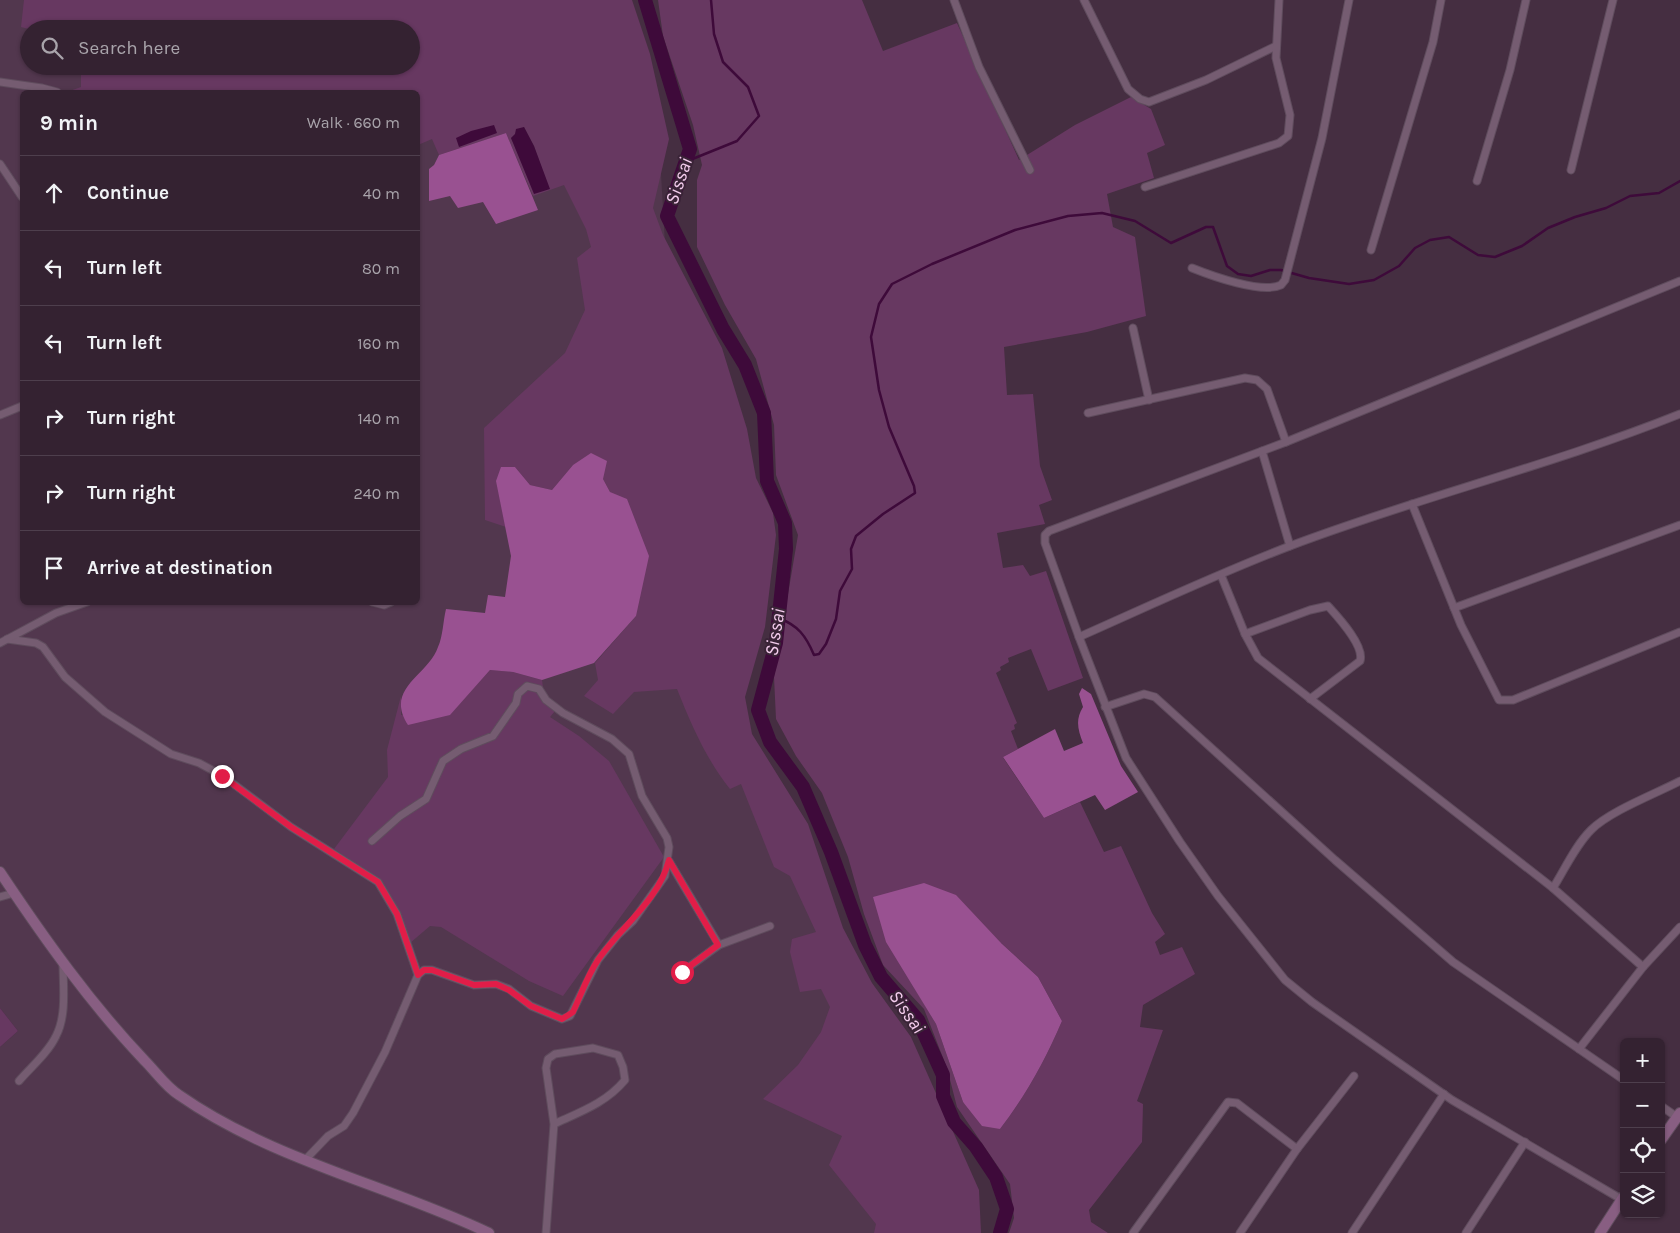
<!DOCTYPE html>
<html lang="en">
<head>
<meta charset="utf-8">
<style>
	body { margin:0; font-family:Karla,sans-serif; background:#3c2a39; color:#f1f3f6 }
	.controls { position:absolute; right:15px; bottom:15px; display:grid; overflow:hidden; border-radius:8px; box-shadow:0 1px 4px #0004 }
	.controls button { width:45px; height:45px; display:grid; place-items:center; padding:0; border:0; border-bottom:1px solid #4e3f4d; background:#342231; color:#f1f3f6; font:25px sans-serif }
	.stop { position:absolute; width:15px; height:15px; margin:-11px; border:4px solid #e11d48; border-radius:50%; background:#fff }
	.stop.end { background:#e11d48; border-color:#fff; box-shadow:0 1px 5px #0008 }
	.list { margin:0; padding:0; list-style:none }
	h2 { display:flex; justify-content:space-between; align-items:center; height:65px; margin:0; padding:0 20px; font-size:21px }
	h2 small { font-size:16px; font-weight:400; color:#a9a4ab }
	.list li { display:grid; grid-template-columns:32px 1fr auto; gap:15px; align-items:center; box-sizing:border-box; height:75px; padding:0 20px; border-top:1px solid #4e3f4d }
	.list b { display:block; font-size:19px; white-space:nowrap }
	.list em { font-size:16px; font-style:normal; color:#a9a4ab }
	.icon { flex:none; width:28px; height:28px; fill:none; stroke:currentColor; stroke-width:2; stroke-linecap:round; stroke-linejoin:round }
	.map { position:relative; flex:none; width:1680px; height:1233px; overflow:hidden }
	.search { position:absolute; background:#342231; box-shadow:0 1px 4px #0004; left:20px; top:20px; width:400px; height:55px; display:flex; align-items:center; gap:12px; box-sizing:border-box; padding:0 18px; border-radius:28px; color:#a9a4ab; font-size:19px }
	.panel { position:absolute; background:#342231; box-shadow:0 1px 4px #0004; left:20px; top:90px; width:400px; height:515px; border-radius:8px }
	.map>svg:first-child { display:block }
	.built { fill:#52374e; fill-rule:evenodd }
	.green { fill:#673861; fill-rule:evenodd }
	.forest { fill:#995191 }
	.water { fill:#3e0a3a }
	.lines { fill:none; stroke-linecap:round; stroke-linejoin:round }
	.stream { stroke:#3e0a3a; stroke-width:2.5 }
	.river { stroke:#3e0a3a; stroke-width:14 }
	.street-casing { stroke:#5f4c5d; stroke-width:9 }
	.secondary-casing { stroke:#5f4c5d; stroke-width:12 }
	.street { stroke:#755c71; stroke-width:7 }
	.secondary { stroke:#885e82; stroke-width:10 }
	.route { stroke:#e11d48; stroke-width:6 }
	.labels { text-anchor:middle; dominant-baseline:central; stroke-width:4; stroke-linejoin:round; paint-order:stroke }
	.water-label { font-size:19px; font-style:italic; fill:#f5cdee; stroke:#3a2437 }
</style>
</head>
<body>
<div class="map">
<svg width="1680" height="1233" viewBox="0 0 1680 1233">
	<rect width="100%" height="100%" fill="#452e41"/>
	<path class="built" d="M0,0H613L659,138L666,262L735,701L967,1233H0V1047L18,1031L0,1008ZM29,29H411V66H29ZM22,92H418V602H22Z"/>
	<g class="green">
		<path d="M24,0H632L650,54L669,139L653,208L663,235L722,348L747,429L756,478L773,513L776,535L765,627L745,697L752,734L808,824L843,928L872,983L911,1037L979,1190L981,1233H874L876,1224L829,1165L842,1136L763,1099L798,1065L821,1032L830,1007L821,989L800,992L790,952L792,939L816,932L790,876L774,867L741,784L730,789C706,759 691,724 677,689L634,692L613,714L584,696L598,680L595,663L636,616L610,492L603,479L573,465L552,490L530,485L515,467L504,514L506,527L485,520L484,428L565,353L585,310L577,258L591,247L586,229L564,185L533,196L506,133L439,155L432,139L418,145V92H67L81,87V66H411V29H29L21,27ZM524,127L534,146L549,189L523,165L511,138Z"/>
		<path d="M658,0H862L883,51L957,23L1019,160L1075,125L1131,97L1151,109L1165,145L1147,153L1154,178L1107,194L1113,227L1135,237L1146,316L1087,332L1004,347L1007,395L1033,394L1040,466L1052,500L1039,505L1045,524L997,533L1003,568L1023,565L1030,576L1046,571L1083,678L1048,691L1031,649L1008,658L1009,662L1000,667L1001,670L996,673L1017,723L1014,725L1015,729L1011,731L1018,749L1003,757L1004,759L1044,818L1080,802L1104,852L1121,846L1152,913L1165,934L1155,942L1160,955L1182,947L1195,974L1143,1005L1140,1027L1163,1030L1137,1101L1143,1104L1142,1142L1089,1210L1091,1222L1108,1233H1009L1014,1218L1010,1184L957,1107L947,1068L924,1009L883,965L864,914L848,857L822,793L796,756L776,719L774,677L798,535L776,475L774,425L756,359L725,305L697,247V180L702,165L693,125L663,36ZM1001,943L1038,977L1062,1021C1045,1061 1026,1095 1000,1129L963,1102L936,1024L914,987Z"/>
		<path d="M490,670L513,672L542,680L545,702L555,711L550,717L579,736L609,761L664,857L563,996L529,981L441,927L430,926L410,943L402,916L381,880L334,849L388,777L387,750L401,696V715H449Z"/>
		<path d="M0,1008L18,1031L0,1047Z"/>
	</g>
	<g class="forest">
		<path d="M506,133L538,210L496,224L483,202L458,208L450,196L429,201V169L434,165L439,155Z"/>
		<path d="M591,453L607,461L603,479L610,492L627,499L649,556L636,616L594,663L542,680L513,672L490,670L450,715L408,725C384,688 428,676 438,647C443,636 443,621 446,609L485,613L488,595L505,597L511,556L496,481L501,467H515L530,485L552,490L573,465Z"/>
		<path d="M1082,688L1091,694L1121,766L1138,792L1105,810L1095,795L1044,818L1003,757L1055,729L1064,751L1083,743C1078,730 1075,720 1083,707L1079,694Z"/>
		<path d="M924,883L956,895L1001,943L1038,977L1062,1021C1045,1061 1026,1095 1000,1129L982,1126L963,1102L936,1024L886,942L873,897Z"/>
	</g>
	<g class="water">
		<path d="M494,125L497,133L459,147L456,138L471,131Z"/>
		<path d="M524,127L534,146L550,189L534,194L511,138L515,134L516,129Z"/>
	</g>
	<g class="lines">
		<g class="stream">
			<path d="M685,162L737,141L759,116L748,87L723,62L714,34L711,0"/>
			<path d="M778,618C798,625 806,636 814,655L819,654L826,644L836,619L840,591L852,569L851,549L856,536L883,514L915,493L914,486L889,427L879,390L871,337L879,304L892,284L932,264L1015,230L1068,216L1102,213L1135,221L1171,243L1206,227H1213L1227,266L1238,274L1251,276L1270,270H1281L1309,278L1349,284L1374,280L1399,266L1415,248L1430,240L1449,237L1478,255L1495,257L1522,246L1548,228L1575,217L1606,208L1630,196L1659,193L1680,181"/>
		</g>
		<path class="river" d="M645,0L690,149L667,216L723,329L745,365L764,413L767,481L785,523L786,549L776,643L758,710L770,742L803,787L831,852L865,945L881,977L918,1020L943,1075V1096L954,1122L976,1147L996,1177L1007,1209L1000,1233"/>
		<defs>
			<g id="street">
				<path d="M954,0L979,67L1030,170"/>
				<path d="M1084,0L1128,89L1140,99L1149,102L1206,80L1276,46"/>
				<path d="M0,82L42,88L57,92"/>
				<path d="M0,164L22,197"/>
				<path d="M1571,170L1613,0"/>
				<path d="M1477,181L1510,70L1526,0"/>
				<path d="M1145,187L1279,143L1288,136L1290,115L1276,58L1279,0"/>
				<path d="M1371,250L1433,42L1441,0"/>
				<path d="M1192,268C1212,276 1262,294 1281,285L1285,280L1322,138L1349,0"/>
				<path d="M1133,328L1149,400"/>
				<path d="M1088,413L1245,378L1257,380L1267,389L1286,442"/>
				<path d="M0,415L22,406"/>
				<path d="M1262,451L1290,546"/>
				<path d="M1412,504L1461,625L1499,700H1513L1680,632"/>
				<path d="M1221,575L1245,634L1258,658L1553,888"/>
				<path d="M372,602L384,605L391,602"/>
				<path d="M1454,608L1680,525"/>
				<path d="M1245,634L1310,610L1328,606C1338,617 1365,646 1360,661L1310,699"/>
				<path d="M1079,637C1149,606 1219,573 1290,546C1419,497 1553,465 1680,414"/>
				<path d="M7,639L36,643L43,647L65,677L105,712L171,754L199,763L223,776L291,827L378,882L397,914L418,975"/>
				<path d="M0,643L56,613L87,602"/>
				<path d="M1105,707L1144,694L1155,697L1335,860L1453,962L1624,1080"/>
				<path d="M669,861L719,945L770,926"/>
				<path d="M0,897L14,893"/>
				<path d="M1643,967L1553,888C1565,869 1575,846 1591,830C1610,811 1655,794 1680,781"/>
				<path d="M682,972L719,945"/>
				<path d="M1579,1049L1643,967L1680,927"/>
				<path d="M19,1081C31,1067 48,1053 56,1036C67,1015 63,986 63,963"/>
				<path d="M1661,1106L1677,1117"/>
				<path d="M306,1159L328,1136L344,1126L353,1113L385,1052L418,975L424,970H432L474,985L496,984L509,989L531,1006L562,1019L570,1016L598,960L618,935L633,921L665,876L669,847L667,838L642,796L629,754L612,739L563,713L546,700L539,689L527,686L518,694L516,703L493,736L461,749L443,761L426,799L400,816L372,841"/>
				<path d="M1621,1199L1452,1100L1312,1002L1285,980L1218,896L1180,842L1126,758L1079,637L1045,543V535L1049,531L1286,442L1680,281"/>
				<path d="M546,1233L554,1124L546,1068L548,1059L555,1054L593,1048L618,1055L623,1067L625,1080C606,1103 580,1112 554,1124"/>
				<path d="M1133,1233L1228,1102L1237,1103L1297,1149"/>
				<path d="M1240,1233L1297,1149L1354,1076"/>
				<path d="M1352,1233L1444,1094"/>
				<path d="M1466,1233L1525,1142"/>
			</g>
			<g id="secondary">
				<path d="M0,872C44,938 90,1003 145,1061C156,1072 166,1087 179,1095C272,1160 388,1185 489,1233"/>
				<path d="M1661,1140L1680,1113"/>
				<path d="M1600,1233L1624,1196"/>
			</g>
		</defs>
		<use href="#street" class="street-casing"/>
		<use href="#secondary" class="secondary-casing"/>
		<use href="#street" class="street"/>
		<use href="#secondary" class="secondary"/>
	</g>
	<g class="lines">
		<path class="route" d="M222,776L291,827L378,882L397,914L418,975L424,970H432L474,985L496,984L509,990L531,1006L562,1019L573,1012C581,995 587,976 598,960C621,926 658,902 669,860L718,945L682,972"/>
	</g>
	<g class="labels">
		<g class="water-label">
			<text transform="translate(679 181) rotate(-71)">Sissai</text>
			<text transform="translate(775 632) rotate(-81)">Sissai</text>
			<text transform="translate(907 1012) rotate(55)">Sissai</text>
		</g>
	</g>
</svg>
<div class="controls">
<button>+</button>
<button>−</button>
<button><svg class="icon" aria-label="locate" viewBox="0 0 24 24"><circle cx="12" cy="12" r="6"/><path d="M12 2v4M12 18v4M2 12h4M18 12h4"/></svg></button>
<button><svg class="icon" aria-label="layers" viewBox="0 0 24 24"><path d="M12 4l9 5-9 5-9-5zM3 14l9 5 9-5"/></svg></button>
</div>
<div class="stop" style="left:682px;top:972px"></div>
<div class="stop end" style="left:222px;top:776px"></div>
<div class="search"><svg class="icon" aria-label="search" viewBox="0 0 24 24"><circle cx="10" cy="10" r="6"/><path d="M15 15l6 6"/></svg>Search here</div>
<section class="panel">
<h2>9 min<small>Walk · 660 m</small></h2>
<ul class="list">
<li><svg class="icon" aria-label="ahead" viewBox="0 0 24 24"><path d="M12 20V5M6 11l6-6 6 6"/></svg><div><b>Continue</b></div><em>40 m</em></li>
<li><svg class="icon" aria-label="left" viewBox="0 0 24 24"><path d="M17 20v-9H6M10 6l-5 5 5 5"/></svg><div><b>Turn left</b></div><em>80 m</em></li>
<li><svg class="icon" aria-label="left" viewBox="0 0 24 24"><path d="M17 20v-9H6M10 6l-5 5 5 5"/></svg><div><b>Turn left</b></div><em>160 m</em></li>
<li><svg class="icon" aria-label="right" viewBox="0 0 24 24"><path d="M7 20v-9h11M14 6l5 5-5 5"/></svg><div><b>Turn right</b></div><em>140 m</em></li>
<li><svg class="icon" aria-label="right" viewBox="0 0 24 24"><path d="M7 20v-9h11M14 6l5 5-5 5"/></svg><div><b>Turn right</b></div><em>240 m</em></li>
<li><svg class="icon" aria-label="arrive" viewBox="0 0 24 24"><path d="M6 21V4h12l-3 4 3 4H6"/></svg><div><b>Arrive at destination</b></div></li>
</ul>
</section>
</div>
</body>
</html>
